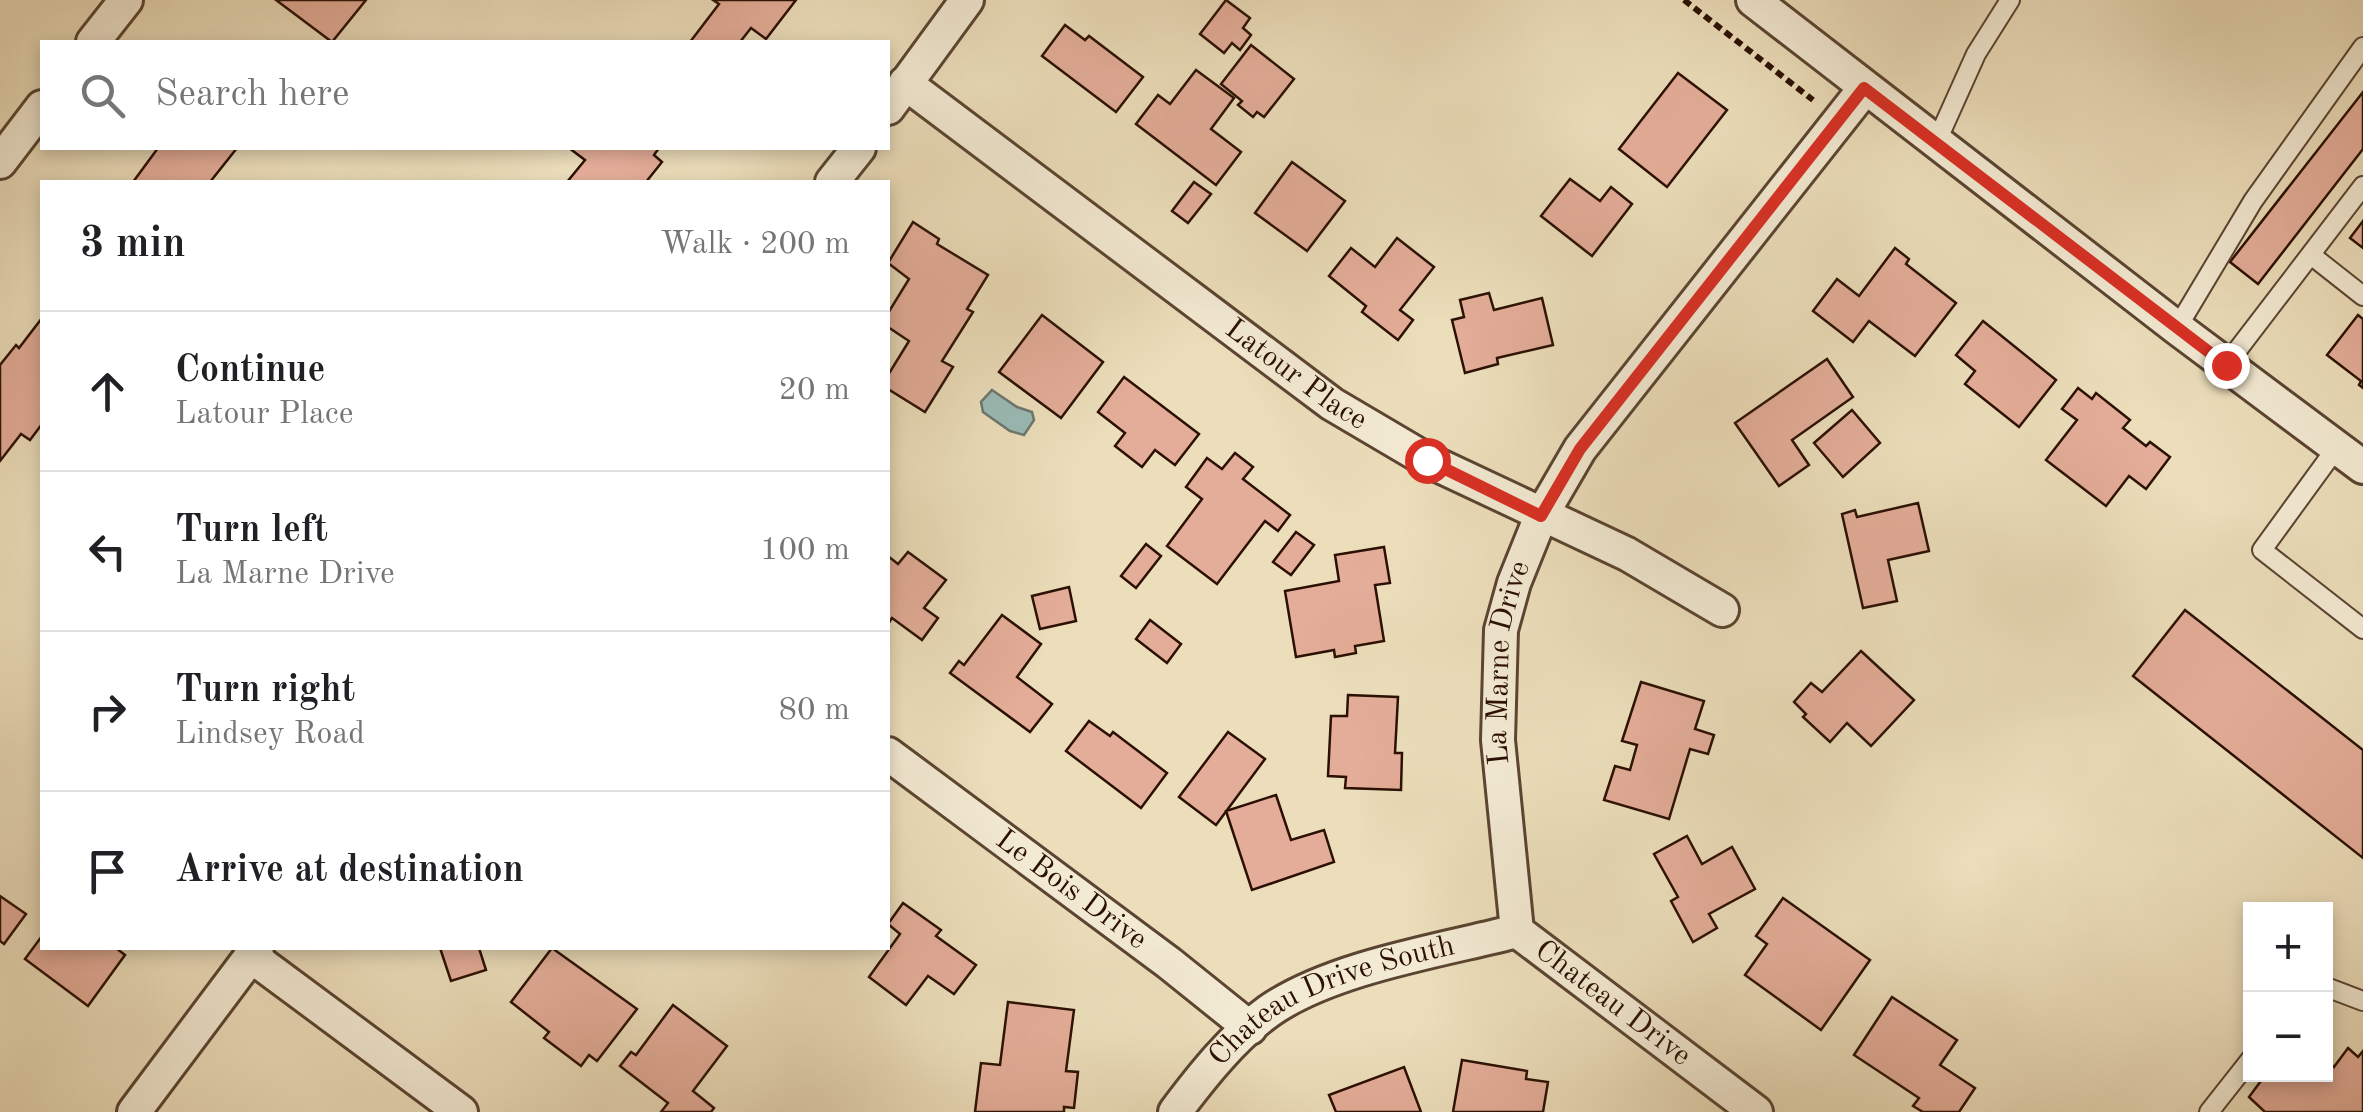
<!DOCTYPE html>
<html lang="en">
<head>
<meta charset="utf-8">
<style>
	body { margin:0; font-family:"Old Standard TT",serif; background:#f6f6f6; color:#202124 }
	.controls { position:absolute; right:30px; bottom:30px; display:grid; overflow:hidden; border-radius:0px; box-shadow:0 5px 15px #0003 }
	.controls button { width:90px; height:90px; display:grid; place-items:center; padding:0; border:0; border-bottom:2px solid #e0e0e0; background:#fff; color:#202124; font:50px sans-serif }
	.stop { position:absolute; width:30px; height:30px; margin:-22px; border:8px solid #d93025; border-radius:50%; background:#fff }
	.stop.end { background:#d93025; border-color:#fff; box-shadow:0 2px 10px #0008 }
	.list { margin:0; padding:0; list-style:none }
	h2 { display:flex; justify-content:space-between; align-items:center; height:130px; margin:0; padding:0 40px; font-size:42px }
	h2 small { font-size:32px; font-weight:400; color:#757577 }
	.list li { display:grid; grid-template-columns:65px 1fr auto; gap:30px; align-items:center; box-sizing:border-box; height:160px; padding:0 40px; border-top:2px solid #e0e0e0 }
	.list b { display:block; font-size:38px; white-space:nowrap }
	.list p { margin:0; font-size:32px; white-space:nowrap; color:#757577 }
	.list em { font-size:32px; font-style:normal; color:#757577 }
	.icon { flex:none; width:55px; height:55px; fill:none; stroke:currentColor; stroke-width:2; stroke-linecap:round; stroke-linejoin:round }
	.map { position:relative; flex:none; width:2363px; height:1112px; overflow:hidden }
	.search { position:absolute; background:#fff; box-shadow:0 5px 15px #0003; left:40px; top:40px; width:850px; height:110px; display:flex; align-items:center; gap:25px; box-sizing:border-box; padding:0 35px; border-radius:0px; color:#757577; font-size:38px }
	.panel { position:absolute; background:#fff; box-shadow:0 5px 15px #0003; left:40px; top:180px; width:850px; height:770px; border-radius:0px }
	.map>svg:first-child { display:block }
	.water { fill:#99bbb6; stroke:#6d776e; stroke-width:2.5 }
	.building { fill:#e4ad99; stroke:#2b1003; stroke-width:2.5 }
	.lines { fill:none; stroke-linecap:round; stroke-linejoin:round }
	.lane-casing { stroke:#5b4431; stroke-width:22 }
	.street-casing { stroke:#5b4431; stroke-width:38 }
	.path { stroke:#2b1003; stroke-width:6; stroke-dasharray:8 5; stroke-linecap:butt }
	.lane { stroke:#f3ead3; stroke-width:18 }
	.street { stroke:#f3ead3; stroke-width:32 }
	.route { stroke:#d93025; stroke-width:12 }
	.labels { text-anchor:middle; dominant-baseline:central; stroke-width:8; stroke-linejoin:round; paint-order:stroke }
	.street-label { font-size:30px; fill:#2b1003; stroke:#f3ead3 }
</style>
</head>
<body>
<div class="map">
<svg width="2363" height="1112" viewBox="0 0 2363 1112">
	<rect width="100%" height="100%" fill="#ecdebb"/>
	<filter id="stains"><feTurbulence type="fractalNoise" baseFrequency=".002" numOctaves="4"/><feColorMatrix values="0 0 0 0 .2 0 0 0 0 .09 0 0 0 0 .02 0 0 0 .5 -.17"/></filter>
	<radialGradient id="worn" r=".72"><stop offset=".6" stop-color="#630" stop-opacity="0"/><stop offset="1" stop-color="#630" stop-opacity=".3"/></radialGradient>
	<path class="water" d="M992,390L1017,407L1032,412L1034,420L1024,435L1010,431L983,412L981,402Z"/>
	<g class="building">
		<path d="M276,0H366L332,42Z"/>
		<path d="M713,0H796L766,39L751,28L740,42H690L719,4Z"/>
		<path d="M1226,0L1250,18L1243,28L1251,35L1240,50L1232,43L1224,53L1200,34Z"/>
		<path d="M1065,25L1085,40L1089,36L1143,77L1116,112L1042,56Z"/>
		<path d="M1251,45L1294,79L1264,117L1257,112L1253,117L1238,105L1242,101L1221,84Z"/>
		<path d="M1196,70L1234,98L1211,129L1241,152L1216,185L1136,124L1158,95L1170,104Z"/>
		<path d="M1678,73L1727,110L1667,187L1619,149Z"/>
		<path d="M2363,92V149L2258,284L2230,262Z"/>
		<path d="M158,148H237L210,182H133Z"/>
		<path d="M569,148H659L654,155L662,162L646,182H567L585,160Z"/>
		<path d="M1292,162L1345,201L1307,251L1255,213Z"/>
		<path d="M1570,179L1600,201L1611,187L1632,204L1592,256L1541,216Z"/>
		<path d="M1194,182L1211,194L1188,223L1172,211Z"/>
		<path d="M2363,221V248L2350,238Z"/>
		<path d="M913,222L939,239L937,244L988,275L967,309L973,312L942,361L953,367L925,412L888,389V375L909,341L888,327V313L909,279L888,263Z"/>
		<path d="M1397,238L1434,267L1400,310L1413,320L1398,340L1362,312L1366,306L1329,276L1351,248L1375,267Z"/>
		<path d="M1895,248L1909,259L1906,264L1956,303L1915,356L1869,321L1853,342L1813,311L1837,279L1859,296Z"/>
		<path d="M1489,293L1494,310L1542,298L1553,345L1497,358L1498,364L1465,373L1452,320L1464,317L1460,300Z"/>
		<path d="M1042,315L1103,362L1061,418L999,372Z"/>
		<path d="M2358,315L2363,319V388L2359,385L2361,381L2327,355Z"/>
		<path d="M42,318V424L30,440L21,434L0,461V365L16,345L19,348Z"/>
		<path d="M1983,321L2056,380L2019,427L1965,384L1975,371L1956,355Z"/>
		<path d="M1827,359L1853,397L1792,440L1809,465L1779,486L1735,423Z"/>
		<path d="M1124,377L1199,434L1175,465L1155,450L1142,467L1115,446L1125,433L1098,412Z"/>
		<path d="M2078,388L2092,399L2096,393L2130,420L2123,428L2146,446L2150,442L2170,457L2146,489L2129,476L2106,506L2046,460L2077,420L2062,409Z"/>
		<path d="M1852,410L1880,443L1843,477L1814,443Z"/>
		<path d="M1235,453L1253,467L1243,479L1290,515L1278,531L1265,521L1217,584L1167,546L1202,499L1186,487L1207,458L1222,469Z"/>
		<path d="M1918,503L1929,551L1888,560L1897,601L1863,608L1842,514L1855,510L1857,517Z"/>
		<path d="M1296,532L1314,545L1291,575L1273,562Z"/>
		<path d="M1146,544L1161,556L1136,588L1121,576Z"/>
		<path d="M1384,547L1390,583L1375,585L1384,641L1355,646L1356,653L1335,657L1334,650L1296,657L1285,591L1339,581L1335,555Z"/>
		<path d="M908,552L946,580L924,608L938,618L922,640L892,618L888,624V556L898,564Z"/>
		<path d="M1069,587L1076,621L1040,629L1032,596Z"/>
		<path d="M2185,610L2363,750V858L2133,676Z"/>
		<path d="M1002,615L1041,644L1017,677L1052,704L1030,732L950,673L959,661L964,665Z"/>
		<path d="M1150,620L1181,644L1167,663L1136,639Z"/>
		<path d="M1861,651L1914,700L1871,746L1847,723L1830,742L1803,717L1806,714L1794,702L1811,683L1822,692Z"/>
		<path d="M1641,682L1704,701L1695,729L1714,735L1708,754L1690,749L1669,819L1604,800L1615,766L1630,770L1637,745L1622,741Z"/>
		<path d="M1348,695L1398,697L1395,753H1402L1401,790L1345,788L1346,777L1328,776L1331,716H1347Z"/>
		<path d="M1089,721L1110,736L1113,732L1167,773L1141,808L1066,751Z"/>
		<path d="M1228,732L1265,759L1216,825L1179,797Z"/>
		<path d="M1276,795L1291,840L1324,830L1334,862L1252,890L1226,811Z"/>
		<path d="M1687,836L1702,864L1732,847L1755,889L1709,914L1717,928L1693,942L1671,901L1678,897L1654,854Z"/>
		<path d="M0,896L26,914L4,944L0,941Z"/>
		<path d="M1783,898L1870,960L1821,1030L1745,975L1767,944L1756,936Z"/>
		<path d="M903,903L941,930L936,936L976,965L954,994L928,976L906,1005L869,977L900,934L888,924Z"/>
		<path d="M42,936V948H116L125,955L88,1006L25,959Z"/>
		<path d="M440,948H479L486,970L451,981Z"/>
		<path d="M552,948L637,1009L597,1061L589,1055L581,1066L544,1038L549,1032L511,1002Z"/>
		<path d="M1892,997L1957,1040L1940,1065L1975,1088L1959,1112H1923L1913,1106L1919,1098L1854,1055Z"/>
		<path d="M1008,1002L1074,1010L1066,1071L1078,1072L1074,1108L1064,1107V1112H975L981,1063L1000,1065Z"/>
		<path d="M673,1005L727,1046L693,1091L714,1108L711,1112H661L668,1103L620,1066L631,1052L636,1055Z"/>
		<path d="M2348,1048L2358,1057L2363,1051V1112H2265L2249,1097L2266,1074H2297L2302,1078L2305,1074H2326V1060L2334,1067Z"/>
		<path d="M1462,1060L1527,1071L1526,1079L1548,1082L1543,1112H1453Z"/>
		<path d="M1404,1067L1421,1112H1336L1329,1095Z"/>
	</g>
	<g class="lines">
		<defs>
			<g id="lane">
				<path d="M1936,143L1976,54L2010,0"/>
				<path d="M2311,255L2363,296"/>
				<path d="M2177,328L2253,201L2363,47"/>
				<path d="M2226,365L2363,186"/>
				<path d="M2337,447L2262,550L2363,629"/>
				<path d="M2326,987L2363,1001"/>
				<path d="M2209,1112L2250,1060"/>
			</g>
			<g id="street">
				<path d="M1753,0L2177,328L2363,467"/>
				<path d="M93,42L126,0"/>
				<path id="s1" d="M905,83L1332,404L1427,460L1627,554L1722,610"/>
				<path d="M888,108L967,0"/>
				<path d="M0,162L42,107"/>
				<path d="M832,182L859,148"/>
				<path id="s2" d="M888,754L1169,963L1250,1028"/>
				<path id="s3" d="M1517,931L1498,740L1501,630L1514,583L1541,516L1580,449L1865,88"/>
				<path id="s4" d="M1517,931L1756,1112"/>
				<path d="M251,956L461,1112"/>
				<path d="M134,1112L257,948"/>
				<path id="s5" d="M1175,1112C1202,1076 1233,1037 1269,1011C1332,967 1443,950 1517,931"/>
			</g>
		</defs>
		<use href="#lane" class="lane-casing"/>
		<use href="#street" class="street-casing"/>
		<path class="path" d="M1684,0L1813,100"/>
		<use href="#lane" class="lane"/>
		<use href="#street" class="street"/>
	</g>
	<g class="lines">
		<path class="route" d="M1427,460L1541,516L1580,449L1864,88L2226,365"/>
	</g>
	<g class="labels">
		<g class="street-label">
			<text stroke="none"><textPath href="#s1" startOffset="488">Latour Place</textPath></text>
			<text stroke="none"><textPath href="#s3" startOffset="270">La Marne Drive</textPath></text>
			<text stroke="none"><textPath href="#s2" startOffset="228">Le Bois Drive</textPath></text>
			<text stroke="none"><textPath href="#s4" startOffset="120">Chateau Drive</textPath></text>
			<text stroke="none"><textPath href="#s5" startOffset="200">Chateau Drive South</textPath></text>
		</g>
	</g>
	<rect width="100%" height="100%" filter="url(#stains)"/>
	<rect width="100%" height="100%" fill="url(#worn)"/>
</svg>
<div class="controls">
<button>+</button>
<button>−</button>
</div>
<div class="stop" style="left:1427px;top:460px"></div>
<div class="stop end" style="left:2226px;top:365px"></div>
<div class="search"><svg class="icon" aria-label="search" viewBox="0 0 24 24"><circle cx="10" cy="10" r="6"/><path d="M15 15l6 6"/></svg>Search here</div>
<section class="panel">
<h2>3 min<small>Walk · 200 m</small></h2>
<ul class="list">
<li><svg class="icon" aria-label="ahead" viewBox="0 0 24 24"><path d="M12 20V5M6 11l6-6 6 6"/></svg><div><b>Continue</b><p>Latour Place</p></div><em>20 m</em></li>
<li><svg class="icon" aria-label="left" viewBox="0 0 24 24"><path d="M17 20v-9H6M10 6l-5 5 5 5"/></svg><div><b>Turn left</b><p>La Marne Drive</p></div><em>100 m</em></li>
<li><svg class="icon" aria-label="right" viewBox="0 0 24 24"><path d="M7 20v-9h11M14 6l5 5-5 5"/></svg><div><b>Turn right</b><p>Lindsey Road</p></div><em>80 m</em></li>
<li><svg class="icon" aria-label="arrive" viewBox="0 0 24 24"><path d="M6 21V4h12l-3 4 3 4H6"/></svg><div><b>Arrive at destination</b></div></li>
</ul>
</section>
</div>
</body>
</html>
